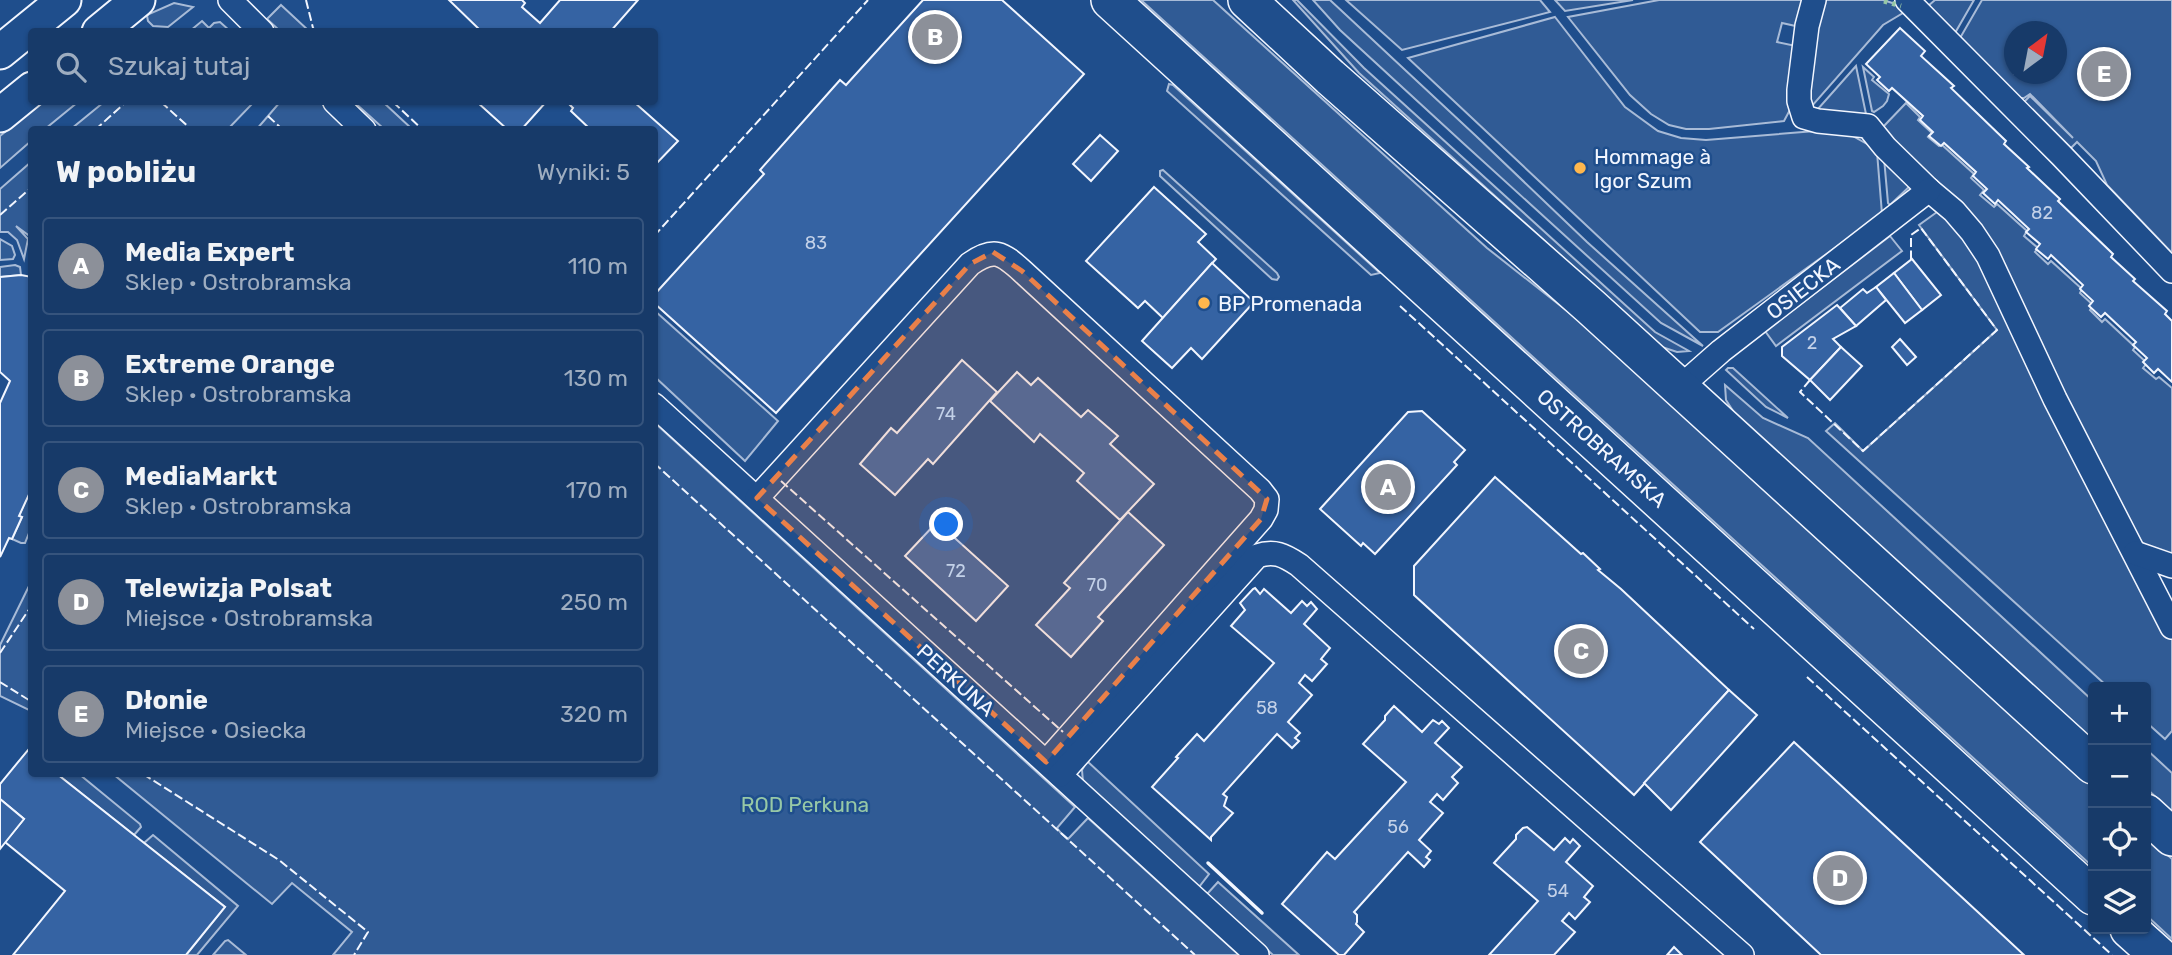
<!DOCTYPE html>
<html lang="pl">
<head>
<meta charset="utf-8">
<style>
	body { margin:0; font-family:Rubik,sans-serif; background:#244571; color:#f1f3f6 }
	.controls { position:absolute; right:21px; bottom:21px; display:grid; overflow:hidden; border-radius:7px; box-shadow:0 2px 5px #0004 }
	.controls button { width:63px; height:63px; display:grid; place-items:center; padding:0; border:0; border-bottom:2px solid #36547d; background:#173a69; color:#f1f3f6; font:35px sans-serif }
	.compass { position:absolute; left:2004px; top:21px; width:63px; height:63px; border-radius:50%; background:#173a69; box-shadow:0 2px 5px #0004; rotate:32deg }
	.you { position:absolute; left:947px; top:525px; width:24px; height:24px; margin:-18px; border:5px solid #fff; border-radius:50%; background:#1a73e8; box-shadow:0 0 0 10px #1a73e833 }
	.badge { display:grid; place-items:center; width:46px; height:46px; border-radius:50%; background:#8c9099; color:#fff; font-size:23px; font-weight:700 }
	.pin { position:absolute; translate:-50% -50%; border:4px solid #fff; box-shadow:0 2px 7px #0006 }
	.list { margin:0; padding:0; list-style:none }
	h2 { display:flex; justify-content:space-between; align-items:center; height:91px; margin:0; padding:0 28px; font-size:30px }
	h2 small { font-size:23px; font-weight:400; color:#9eadc0 }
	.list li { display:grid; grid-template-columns:46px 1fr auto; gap:21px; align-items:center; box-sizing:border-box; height:98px; margin:0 14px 14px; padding:0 14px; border:2px solid #36547d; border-radius:7px }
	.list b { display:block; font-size:26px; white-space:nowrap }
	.list p { margin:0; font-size:23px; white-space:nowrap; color:#9eadc0 }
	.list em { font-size:23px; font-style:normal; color:#9eadc0 }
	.icon { flex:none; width:38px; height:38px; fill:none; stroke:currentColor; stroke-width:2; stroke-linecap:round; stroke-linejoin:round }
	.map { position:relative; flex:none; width:2172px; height:955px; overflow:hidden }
	.search { position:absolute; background:#173a69; box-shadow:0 2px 5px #0004; left:28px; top:28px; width:630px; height:77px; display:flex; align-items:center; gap:18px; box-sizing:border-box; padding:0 24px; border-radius:7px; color:#9eadc0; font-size:26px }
	.panel { position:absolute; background:#173a69; box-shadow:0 2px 5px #0004; left:28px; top:126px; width:630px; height:651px; border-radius:7px }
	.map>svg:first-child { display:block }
	.built { fill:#305b95; stroke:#a8bbd7; stroke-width:2; fill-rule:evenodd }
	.building { fill:#3563a3; stroke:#f2f6ff; stroke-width:2 }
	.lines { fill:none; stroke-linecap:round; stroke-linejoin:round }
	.street-casing { stroke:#f2f6ff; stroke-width:26 }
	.secondary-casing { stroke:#f2f6ff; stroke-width:37 }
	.primary-casing { stroke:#f2f6ff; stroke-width:40 }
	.street { stroke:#1f4e8c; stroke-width:23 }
	.secondary { stroke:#1f4e8c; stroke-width:33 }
	.primary { stroke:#1f4e8c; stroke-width:37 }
	.hedge { stroke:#97c8a6; stroke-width:5; stroke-dasharray:3.5 5; stroke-linecap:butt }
	.fence { stroke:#f2f6ff; stroke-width:2; stroke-dasharray:9 3.5; stroke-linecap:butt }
	.wall { stroke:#f2f6ff; stroke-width:3.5 }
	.marked { fill:#ea8049; fill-opacity:0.2; stroke:#ea8049; stroke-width:5; stroke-dasharray:14 9; stroke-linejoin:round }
	.poi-dot { fill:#ffb74d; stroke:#1f4e8c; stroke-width:2.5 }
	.labels { text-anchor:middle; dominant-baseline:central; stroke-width:5; stroke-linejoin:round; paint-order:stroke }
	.number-label { font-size:18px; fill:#c3d1e8 }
	.poi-label { font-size:21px; fill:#f2f6ff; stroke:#1f4e8c; text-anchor:start }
	.street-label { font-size:21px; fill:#f2f6ff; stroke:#1f4e8c }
	.park-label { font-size:21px; fill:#97c8a6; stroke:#1f4e8c }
</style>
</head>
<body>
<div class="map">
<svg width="2172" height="955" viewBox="0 0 2172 955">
	<rect width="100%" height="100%" fill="#1f4e8c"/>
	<g class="built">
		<path d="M1141,0H1213L1487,248L1590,329L2093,787V867Z"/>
		<path d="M1293,0H1297L1364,68L1655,332L1689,351L1677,352L1662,347L1359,73Z"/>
		<path d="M1313,0H1330L1476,136L1587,242L1703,346L1661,323L1463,143L1340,30Z"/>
		<path d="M1346,0H1540L1550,12L1402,50Z"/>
		<path d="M1555,0H1633L1565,11Z"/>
		<path d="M1659,0H1806L1800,27L1782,23L1777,42L1796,46L1792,106L1784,121L1709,129H1686L1669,125L1651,114L1630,95L1568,17Z"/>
		<path d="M1823,0H1883L1908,8V10L1883,25L1812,106L1807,99L1817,11Z"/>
		<path d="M1935,0H1974L1955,33L1928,6Z"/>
		<path d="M1982,0H2172V253L2107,185L2096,161L2077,142L2068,151L2022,104L2030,96L2073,138L2030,94L2024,98H2018L1960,38ZM2014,32H2056V74H2014Z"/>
		<path d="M174,3L193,7L168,27L153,26L148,21L147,16L149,14Z"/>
		<path d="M281,5L309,31H280L267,19Z"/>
		<path d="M1555,17L1625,107L1658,131L1681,138L1706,140L1828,130L1849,134L1867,144L1877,152L1882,214L1718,332H1700L1408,58Z"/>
		<path d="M202,21L209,28L214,23L220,22L230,31H190Z"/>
		<path d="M1856,66L1866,114L1853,115L1817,110Z"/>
		<path d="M1863,67L1874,77L1872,80L1889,94L1887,101L1883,106L1874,112L1872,111Z"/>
		<path d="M1169,84L1173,85L1380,273L1371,275L1167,91Z"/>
		<path d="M42,102H78L45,129L32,130L31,141L0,168V136Z"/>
		<path d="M104,102H254L228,129H71Z"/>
		<path d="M280,102H320L350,129L256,130Z"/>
		<path d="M354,102H383L412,129H384Z"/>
		<path d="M1906,103L1920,117L1918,120L1932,133L1928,137L1939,146L1941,144L1974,174L1971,178L1984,190L1980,195L1994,207L1997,204L2027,231L2024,236L2038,248L2035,252L2048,264L2051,261L2082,289L2080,293L2093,305L2090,310L2102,322L2105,319L2135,347L2133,350L2147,363L2143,368L2156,379L2159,377L2172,388V559L2145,549L2067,401L2008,273L1883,133V127Z"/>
		<path d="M1884,158L1911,185L1890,205L1888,203Z"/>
		<path d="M31,162V237L16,226L28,239L24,259L17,240L8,232H0V189Z"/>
		<path d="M1163,170L1277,273L1279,277L1277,280L1272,279L1160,176V171Z"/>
		<path d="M1937,212L1943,214L1974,249L2166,632L2172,640V731L2165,739L2146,722V687H2108L1826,431L1835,423L1863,451L1997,330L1919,225Z"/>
		<path d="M1890,236L1902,251L1776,346L1765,331Z"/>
		<path d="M0,239L12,246L15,255L13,259L0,260Z"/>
		<path d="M15,265L20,267L21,275L0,277V267Z"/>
		<path d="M655,311L778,421L745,461L655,377Z"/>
		<path d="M1728,368H1733L1788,418L1766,407L1726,370Z"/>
		<path d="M1725,385L1763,418L1808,438L2093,701V741L1735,414L1726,400Z"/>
		<path d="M655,423L1075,807L1057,828L1061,833L1068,839L1088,818L1239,955H333L352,932L292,883L272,904L113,774H654Z"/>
		<path d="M31,488V528L25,543H21L12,539L22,517L19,516Z"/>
		<path d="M31,582V711L0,696V645Z"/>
		<path d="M2146,749L2172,773V812L2146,788Z"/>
		<path d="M1087,761L1209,874L1199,887L1083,782L1082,770Z"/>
		<path d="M57,774H79L140,824L141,827L134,835Z"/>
		<path d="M153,835L238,906L197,955H186L225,907L144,843Z"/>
		<path d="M2146,835L2172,859V939L2146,915Z"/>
		<path d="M1218,882L1299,955H1273L1205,893H1208Z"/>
		<path d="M228,940L246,955H213L225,941Z"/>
	</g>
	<g class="building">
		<path d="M449,0H522L525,3L522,7L540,23L560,0H638L610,32H482Z"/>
		<path d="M923,0H1002L1084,74L776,413L654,303V295L764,174L760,170L840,80L846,85Z"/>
		<path d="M1900,28L1925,51L1921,56L1954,86L1951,88L2006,141L2004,144L2029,167L2027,168L2060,199L2058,201L2113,254L2111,257L2135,279L2133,281L2167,311L2165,314L2172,321V382L2158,369L2154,373L2143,362L2147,358L2133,345L2136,342L2105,313L2101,317L2089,306L2093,301L2080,289L2083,285L2051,255L2048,259L2036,249L2040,244L2026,232L2029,229L1998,200L1995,204L1983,193L1987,189L1973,176L1976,172L1944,143L1941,146L1929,136L1933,132L1920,120L1923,116L1892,88L1889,91L1877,80L1880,77L1866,64Z"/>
		<path d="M477,102H546L521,130H508Z"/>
		<path d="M567,102H634L678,141L654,166V130H591L571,111L573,108Z"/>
		<path d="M1100,135L1118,151L1091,181L1073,164Z"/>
		<path d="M1154,187L1206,234L1198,242L1216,259L1163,318L1145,301L1138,308L1086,261Z"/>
		<path d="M1912,259L1941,295L1922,310L1894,273Z"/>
		<path d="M1212,263L1254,302L1202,359L1191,348L1172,368L1142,341Z"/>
		<path d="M1894,273L1922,310L1905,323L1876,287Z"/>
		<path d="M21,275L32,277V488L19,516L22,517L12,539L9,538L0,557V403L10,381L0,372V277Z"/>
		<path d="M1876,287L1886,300L1856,326L1840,308L1863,289L1867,293Z"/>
		<path d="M1837,305L1856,326L1833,339L1841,347L1810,380L1782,356V347Z"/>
		<path d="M1900,339L1916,357L1907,365L1892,347Z"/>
		<path d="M1841,347L1862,366L1830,400L1810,380Z"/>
		<path d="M962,360L997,392L933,464L928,459L895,495L860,464L891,428L897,433Z"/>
		<path d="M1017,372L1031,385L1038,378L1081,417L1088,410L1118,436L1110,444L1154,484L1120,520L1077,481L1084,473L1040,434L1034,442L990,401Z"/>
		<path d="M1422,411L1465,450L1454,462L1457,465L1375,554L1363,543L1361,546L1320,509L1408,412Z"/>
		<path d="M1495,477L1581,554L1583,553L1600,569L1598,570L1621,589L1729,690L1634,795L1414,595V566Z"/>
		<path d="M1128,512L1164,545L1098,617L1103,621L1071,657L1036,625L1070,588L1064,583Z"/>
		<path d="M937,522L1008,586L976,621L905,556Z"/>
		<path d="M1255,588L1260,594L1264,589L1291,613L1302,601L1307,606L1311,602L1317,609L1304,624L1330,648L1321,659L1327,664L1312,681L1305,675L1299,683L1312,695L1288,722L1300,733L1295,738L1299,741L1292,748L1277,734L1223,794L1227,797L1224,806L1233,813L1211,837V840L1152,787L1178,758L1176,757L1197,734L1204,741L1274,663L1231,626L1245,610L1240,603L1253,589Z"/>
		<path d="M1729,690L1757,715L1671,810L1644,783Z"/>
		<path d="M1394,706L1422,732L1433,720L1439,724L1442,721L1449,728L1435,743L1462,767L1452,777L1458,783L1443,800L1437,794L1430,802L1443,813L1419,840L1431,851L1426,857L1430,860L1424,867L1408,852L1354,912L1357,915V922L1356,924L1364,932L1344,955H1339L1282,904L1327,852L1335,859L1406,782L1363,744L1385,720V716Z"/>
		<path d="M1794,742L1980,914L2024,955H1821L1700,842Z"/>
		<path d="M28,750L32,753V774H57L225,907L186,955H13L65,891L5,842L24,819L0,799V784Z"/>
		<path d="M0,799L24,819L0,849Z"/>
		<path d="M1527,827L1554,850L1565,838L1570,843L1573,839L1580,846L1566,862L1593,886L1584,897L1590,902L1575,919L1569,913L1562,921L1575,932L1554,955H1489L1538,901L1494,863L1516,839V835L1523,828Z"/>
		<path d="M1674,947L1682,955H1667Z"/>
	</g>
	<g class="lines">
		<defs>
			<g id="street">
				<path d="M230,0L262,32"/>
				<path d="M1814,0L1807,26L1799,90V101L1804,117L1818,121L1868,126L1885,147L1929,190L1954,211L1972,232L1988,256L2055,399L2172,627"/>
				<path d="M1907,0L2061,155L2172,271"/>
				<path d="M335,102L364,130"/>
				<path d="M1679,388L1721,351L1929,190"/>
				<path d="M654,405L1257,955"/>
				<path d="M757,498L970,264C994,247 1002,253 1022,271L1260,490L1267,499L1266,510L1261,519L1046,762"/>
				<path d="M2135,553L2172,566"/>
				<path d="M1060,775L1257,556C1274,550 1284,555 1299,565L1742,955"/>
			</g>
			<g id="secondary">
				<path d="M99,32L138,0"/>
				<path d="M0,52L64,0"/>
				<path d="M0,115L32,89"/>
			</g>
			<g id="primary">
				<path d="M1110,0L2093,896"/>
				<path d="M1247,0L1330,77L1591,307L2093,765"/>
				<path d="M2146,813L2172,837"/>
				<path d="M2129,929L2158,955"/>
			</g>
		</defs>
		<use href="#street" class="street-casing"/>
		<use href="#secondary" class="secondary-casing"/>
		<use href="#primary" class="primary-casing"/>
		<use href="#street" class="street"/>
		<use href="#secondary" class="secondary"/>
		<use href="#primary" class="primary"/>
		<path class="hedge" d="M1884,1L1901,6"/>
		<g class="fence">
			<path d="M306,0L313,28L317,32"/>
			<path d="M161,102L192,130"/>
			<path d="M393,102L423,130"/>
			<path d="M268,116L283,130"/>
			<path d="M95,130L126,102"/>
			<path d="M0,215L32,187"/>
			<path d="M654,236L868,0"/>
			<path d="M1400,306L1754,629"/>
			<path d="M1810,380L1800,392L1863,451L1997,330L1921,228L1911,235V261"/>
			<path d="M654,463L1195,955"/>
			<path d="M781,481L1063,732"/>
			<path d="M0,653L32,605"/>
			<path d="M1807,677L2112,955"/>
			<path d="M0,682L32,702"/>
			<path d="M143,774L279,860L368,932L354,955"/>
		</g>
		<path class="wall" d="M1208,863L1262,913"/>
	</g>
	<path class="marked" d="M993,252L1022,271L1267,499L1261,519L1046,762L757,498L970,264Z"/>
	<g class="poi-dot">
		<circle cx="1580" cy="168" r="7"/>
		<circle cx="1204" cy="303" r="7"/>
	</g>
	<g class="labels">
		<g class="number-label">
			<text x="2042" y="213">82</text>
			<text x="816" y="243">83</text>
			<text x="1812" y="343">2</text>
			<text x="946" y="414">74</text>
			<text x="956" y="571">72</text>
			<text x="1097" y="585">70</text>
			<text x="1267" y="708">58</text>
			<text x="1398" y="827">56</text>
			<text x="1558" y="891">54</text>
		</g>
		<g class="poi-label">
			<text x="1594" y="156">Hommage à<tspan x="1594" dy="24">Igor Szum</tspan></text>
			<text x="1218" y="303">BP Promenada</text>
		</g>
		<g class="street-label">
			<text transform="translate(1803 288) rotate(-38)">OSIECKA</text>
			<text transform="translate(1602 448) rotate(42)">OSTROBRAMSKA</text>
			<text transform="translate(956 680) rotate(42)">PERKUNA</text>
		</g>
		<g class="park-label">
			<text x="805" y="804">ROD Perkuna</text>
		</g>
	</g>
</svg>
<div class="controls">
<button>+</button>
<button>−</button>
<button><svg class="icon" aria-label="locate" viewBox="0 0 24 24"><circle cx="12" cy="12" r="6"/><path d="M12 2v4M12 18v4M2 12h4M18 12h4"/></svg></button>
<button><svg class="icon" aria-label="layers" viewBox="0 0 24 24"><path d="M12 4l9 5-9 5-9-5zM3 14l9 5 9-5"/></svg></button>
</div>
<svg class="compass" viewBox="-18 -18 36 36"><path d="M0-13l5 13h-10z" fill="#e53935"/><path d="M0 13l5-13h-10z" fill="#9eadc0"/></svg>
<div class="you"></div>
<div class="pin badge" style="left:1388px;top:487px">A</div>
<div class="pin badge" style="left:935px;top:37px">B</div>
<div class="pin badge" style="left:1581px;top:651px">C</div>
<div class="pin badge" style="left:1840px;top:878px">D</div>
<div class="pin badge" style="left:2104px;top:74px">E</div>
<div class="search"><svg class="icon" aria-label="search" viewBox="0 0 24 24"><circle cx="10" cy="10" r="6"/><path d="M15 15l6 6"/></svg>Szukaj tutaj</div>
<section class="panel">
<h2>W pobliżu<small>Wyniki: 5</small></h2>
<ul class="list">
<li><span class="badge">A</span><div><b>Media Expert</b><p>Sklep · Ostrobramska</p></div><em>110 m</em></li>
<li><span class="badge">B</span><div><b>Extreme Orange</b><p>Sklep · Ostrobramska</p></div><em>130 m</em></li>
<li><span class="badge">C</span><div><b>MediaMarkt</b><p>Sklep · Ostrobramska</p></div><em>170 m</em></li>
<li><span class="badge">D</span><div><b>Telewizja Polsat</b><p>Miejsce · Ostrobramska</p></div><em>250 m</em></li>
<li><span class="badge">E</span><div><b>Dłonie</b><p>Miejsce · Osiecka</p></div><em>320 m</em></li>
</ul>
</section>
</div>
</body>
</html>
